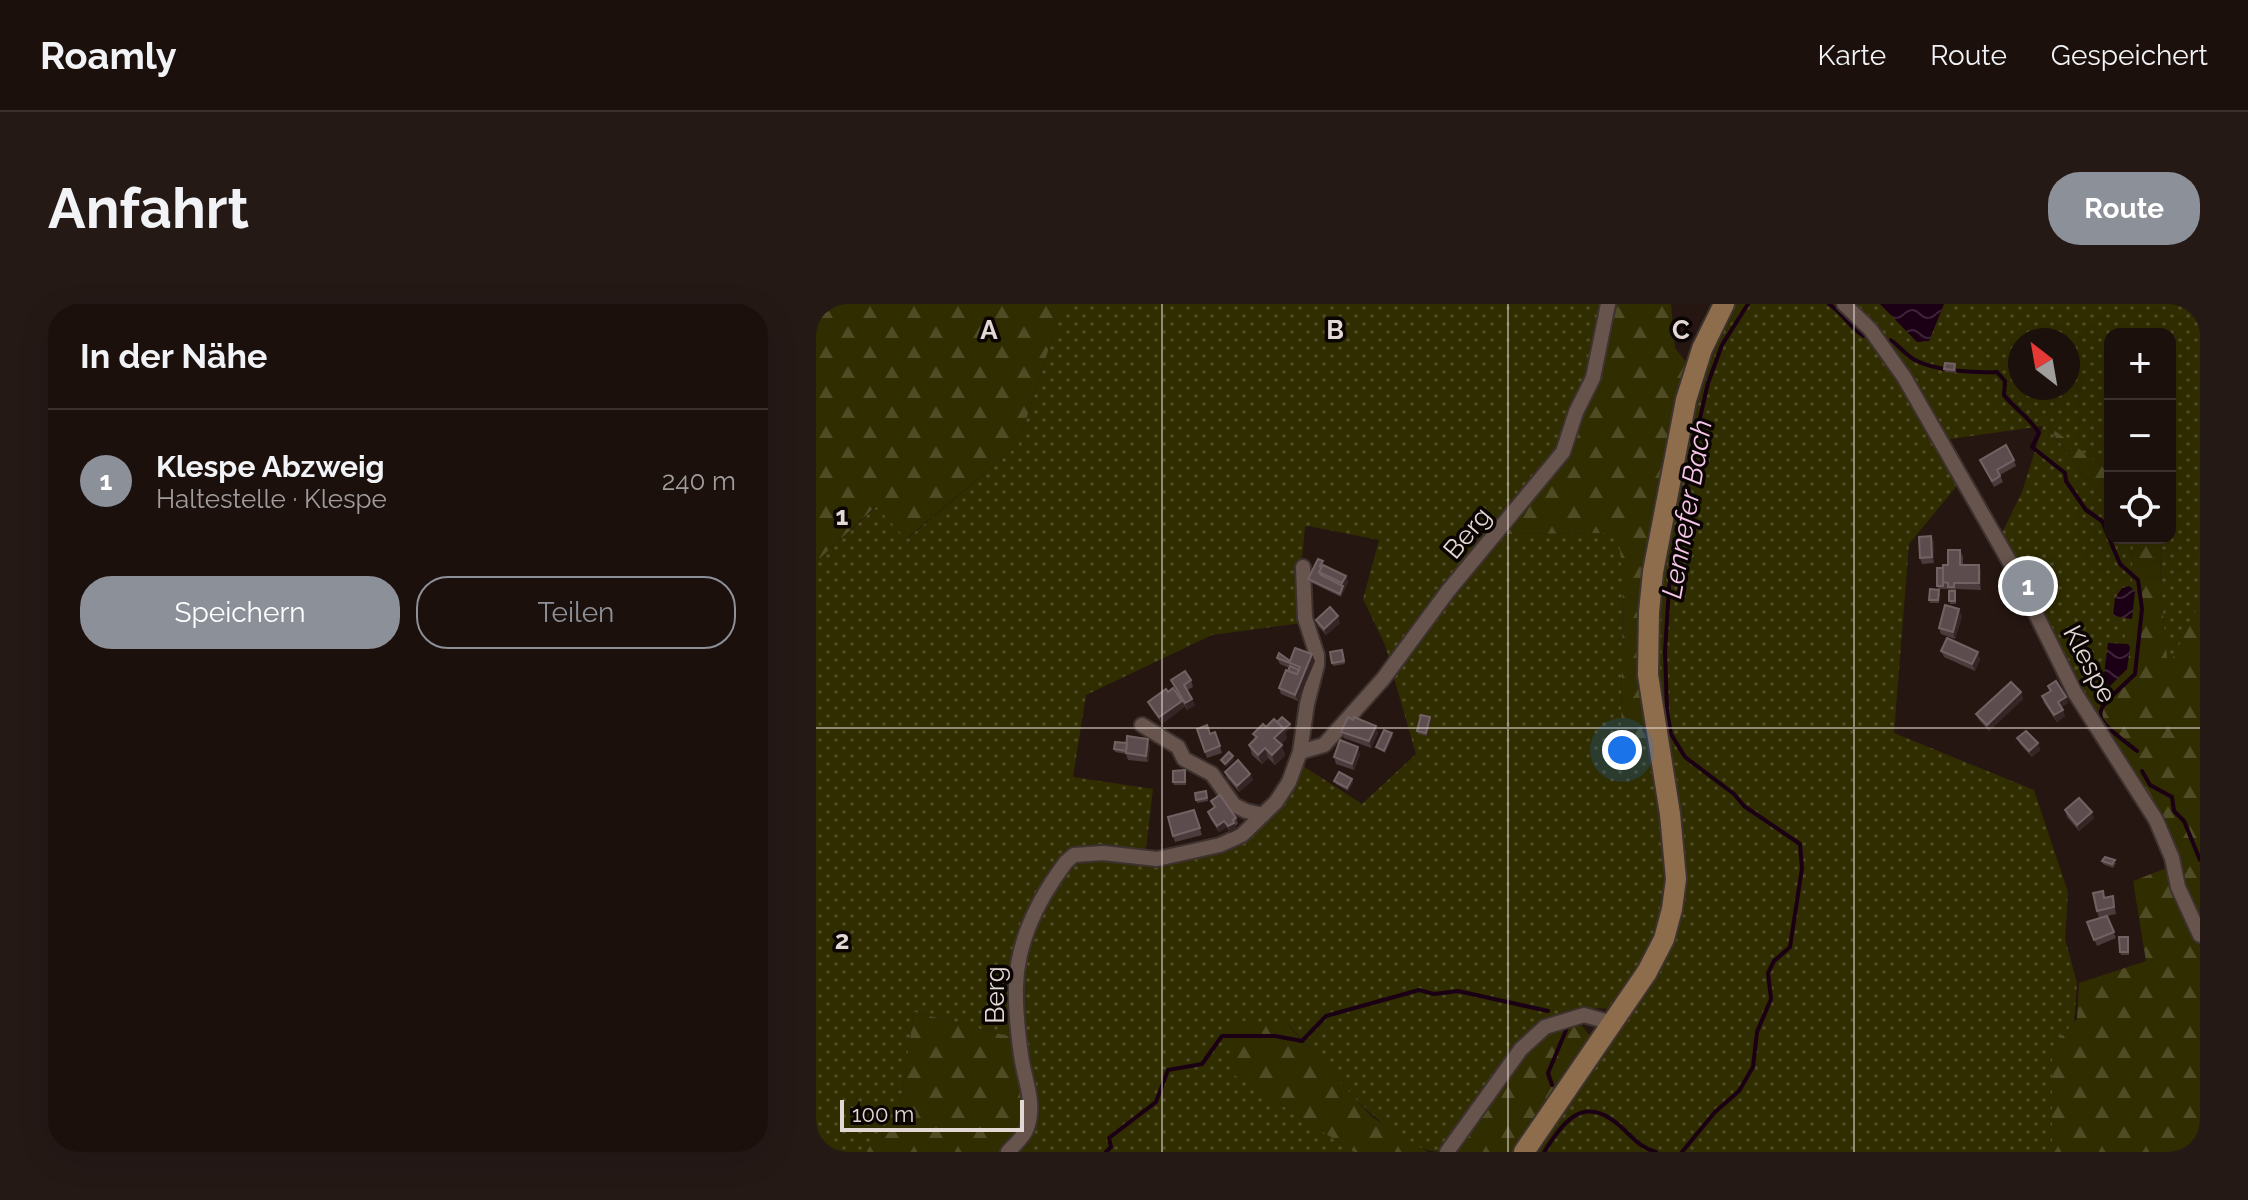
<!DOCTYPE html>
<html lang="de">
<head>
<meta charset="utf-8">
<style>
	body { margin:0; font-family:Raleway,sans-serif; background:#251916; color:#f1f3f6 }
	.controls { position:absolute; right:24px; top:24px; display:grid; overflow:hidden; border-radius:16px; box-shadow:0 8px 32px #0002 }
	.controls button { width:72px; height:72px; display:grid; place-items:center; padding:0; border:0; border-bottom:2px solid #3a302e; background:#1c100d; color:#f1f3f6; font:40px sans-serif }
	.compass { position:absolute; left:1192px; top:24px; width:72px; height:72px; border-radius:50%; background:#1c100d; box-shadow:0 8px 32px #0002; rotate:329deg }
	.scale { position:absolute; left:24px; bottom:20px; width:184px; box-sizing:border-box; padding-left:8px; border:4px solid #e3d8d4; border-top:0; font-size:22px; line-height:28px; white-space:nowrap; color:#e3d8d4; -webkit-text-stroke:6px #0a0503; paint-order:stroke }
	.you { position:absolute; left:806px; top:446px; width:28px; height:28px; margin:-20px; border:6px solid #fff; border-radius:50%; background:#1a73e8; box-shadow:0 0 0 12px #1a73e833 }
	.badge { display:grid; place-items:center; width:52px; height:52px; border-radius:50%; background:#8c9099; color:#fff; font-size:26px; font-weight:700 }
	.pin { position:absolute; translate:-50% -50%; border:4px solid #fff; box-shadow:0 2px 8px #0006 }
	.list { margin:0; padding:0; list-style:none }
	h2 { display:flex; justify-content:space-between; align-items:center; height:104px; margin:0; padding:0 32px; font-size:34px }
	h2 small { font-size:26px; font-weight:400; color:#a09d9d }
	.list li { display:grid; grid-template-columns:52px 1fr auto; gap:24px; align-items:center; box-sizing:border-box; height:144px; padding:0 32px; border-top:2px solid #3a302e }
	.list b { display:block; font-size:30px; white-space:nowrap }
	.list p { margin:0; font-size:26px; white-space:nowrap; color:#a09d9d }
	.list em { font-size:26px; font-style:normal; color:#a09d9d }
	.actions { display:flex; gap:16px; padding:24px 32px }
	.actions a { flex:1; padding:18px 0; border:2px solid #8c9099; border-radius:32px; text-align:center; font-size:28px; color:#8c9099 }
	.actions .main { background:#8c9099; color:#fff }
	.icon { flex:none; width:44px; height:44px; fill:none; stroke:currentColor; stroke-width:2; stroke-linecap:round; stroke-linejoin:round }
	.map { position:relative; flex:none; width:1384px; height:848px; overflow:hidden; border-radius:32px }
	header { display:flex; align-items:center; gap:48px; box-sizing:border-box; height:112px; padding:0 40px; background:#1c100d; border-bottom:2px solid #3a302e }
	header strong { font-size:38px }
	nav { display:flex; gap:44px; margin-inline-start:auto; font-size:28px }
	.intro { display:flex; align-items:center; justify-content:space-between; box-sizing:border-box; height:192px; padding:0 48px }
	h1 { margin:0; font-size:56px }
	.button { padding:20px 36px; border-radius:32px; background:#8c9099; color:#fff; font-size:28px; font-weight:700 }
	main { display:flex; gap:48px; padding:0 48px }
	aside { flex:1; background:#1c100d; border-radius:32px; box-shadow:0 8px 32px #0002 }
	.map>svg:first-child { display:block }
	.grass { fill:url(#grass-dots); fill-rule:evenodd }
	.forest { fill:url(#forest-firs) }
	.water { fill:url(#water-waves) }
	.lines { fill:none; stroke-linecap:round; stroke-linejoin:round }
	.stream { stroke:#1b0015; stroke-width:4 }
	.street-casing { stroke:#3d322f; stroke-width:18 }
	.secondary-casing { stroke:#3d322f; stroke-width:24 }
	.street { stroke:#67544d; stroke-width:14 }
	.secondary { stroke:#8e6d4c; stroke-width:20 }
	.wall { fill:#4c3b3d }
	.shaded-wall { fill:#362525 }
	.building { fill:#5d4c4e; stroke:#726263; stroke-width:2 }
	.grid { fill:none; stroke:#e3d8d4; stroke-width:2; stroke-opacity:0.55 }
	.labels { text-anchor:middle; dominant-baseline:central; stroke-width:7; stroke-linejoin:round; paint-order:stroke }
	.street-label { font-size:26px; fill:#e3d8d4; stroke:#0a0503 }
	.water-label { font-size:28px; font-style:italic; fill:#f7c6e9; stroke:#0a0503 }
	.grid-label { font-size:26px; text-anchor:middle; font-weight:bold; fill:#e3d8d4; stroke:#0a0503; stroke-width:7; stroke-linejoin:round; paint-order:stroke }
</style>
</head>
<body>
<header>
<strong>Roamly</strong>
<nav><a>Karte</a><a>Route</a><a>Gespeichert</a></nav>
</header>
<div class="intro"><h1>Anfahrt</h1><a class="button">Route</a></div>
<main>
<aside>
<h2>In der Nähe<small></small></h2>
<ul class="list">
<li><span class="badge">1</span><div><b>Klespe Abzweig</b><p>Haltestelle · Klespe</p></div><em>240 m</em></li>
</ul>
<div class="actions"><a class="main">Speichern</a><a>Teilen</a></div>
</aside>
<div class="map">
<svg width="1384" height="848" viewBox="0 0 1384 848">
	<defs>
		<pattern id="grass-dots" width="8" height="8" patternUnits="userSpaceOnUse" patternTransform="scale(2)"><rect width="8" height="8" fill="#302d01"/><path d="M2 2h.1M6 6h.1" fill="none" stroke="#4e4b25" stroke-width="1.8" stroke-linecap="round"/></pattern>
		<pattern id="forest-firs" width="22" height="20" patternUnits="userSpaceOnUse" patternTransform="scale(2)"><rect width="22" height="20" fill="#302d01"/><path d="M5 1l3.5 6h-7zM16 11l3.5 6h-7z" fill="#4e4b25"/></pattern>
		<pattern id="water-waves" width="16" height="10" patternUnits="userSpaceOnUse" patternTransform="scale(2)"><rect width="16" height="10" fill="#1b0015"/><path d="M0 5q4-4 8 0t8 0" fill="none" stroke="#3c2436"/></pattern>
	</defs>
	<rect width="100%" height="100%" fill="#261611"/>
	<g class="grass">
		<path d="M247,0H789L783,35L748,141L575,361L569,341L547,295L563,236L492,222L489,223L484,277L486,319L396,331L270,391L257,473L337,485L329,553L258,547L202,633L191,668L200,734L98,708L81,823L43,848H0V258L61,202L91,235L202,141Z"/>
		<path d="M915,0H1024L1072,54L1144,178L1093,240L1078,429L1218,486L1252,588L1249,635L1261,679L1258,719L1236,743L1237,848H716L865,588L839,362L843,271L890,50Z"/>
		<path d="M1034,0H1064L1113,36L1128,0H1384V298L1352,366L1345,289L1344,234H1354V30H1294V168L1232,123L1294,207V234H1314L1317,238L1316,293L1303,368L1266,403L1183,235L1206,188L1227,122L1127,136ZM1204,36H1252V84H1204Z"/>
		<path d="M803,229L807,274L805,435L836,443L854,583L838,638L797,705L770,704L750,707L723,720L625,848C577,848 505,757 473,721L414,768L538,848H196L207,734L204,670L218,617L259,554C300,556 391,567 422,537C445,514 464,485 484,460L546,500L600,450L576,367L605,325L687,230Z"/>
	</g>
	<g class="forest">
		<path d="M0,0H247L202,141L90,235L60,202L0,258Z"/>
		<path d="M792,0H855L859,44L874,63L830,271L836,443L805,435L807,274L802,229L687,230L734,172L750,142Z"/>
		<path d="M1230,120L1294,168V207Z"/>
		<path d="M1314,234H1344L1345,289L1352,364L1384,298V848H1236V743L1261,715L1263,679L1330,657L1317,577L1361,560L1298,437L1266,403L1303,368L1316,292L1317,238Z"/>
		<path d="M98,708L200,734L211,797L207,825L186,848H43L81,823Z"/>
		<path d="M415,716L472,721L556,813L612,848H538L414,768Z"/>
		<path d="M765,721L776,734L698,848H641L664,807L715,738L745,723Z"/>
	</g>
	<g class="water">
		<path d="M1064,0H1128L1113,37L1101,38Z"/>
		<path d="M1313,282L1319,287L1316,315L1297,312L1299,294L1306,284Z"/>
		<path d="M1292,339L1312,340L1314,343L1311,365L1294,382L1287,378Z"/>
	</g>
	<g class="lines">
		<g class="stream">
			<path d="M1013,0C1027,9 1033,23 1048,32"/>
			<path d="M1075,36C1083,42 1091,52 1099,56C1119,67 1159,69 1181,68L1189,77L1188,91C1200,106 1213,113 1223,129L1216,143L1249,169L1250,177L1270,206L1286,217L1304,260L1322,276L1326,305L1319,370C1276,412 1269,407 1321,447"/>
			<path d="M1326,467L1334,481L1356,493L1358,507L1368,517L1384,556"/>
			<path d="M736,781L732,769L751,724"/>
			<path d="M290,848L295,843L293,834L340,798L352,766L386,760L406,732H459L486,737L510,712L603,686L618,690L642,687L732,707"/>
			<path d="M728,848C744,824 762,793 795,815C812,826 819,842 840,848"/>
			<path d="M866,848L899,808L923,787L937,763L941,728L955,695L952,669L958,657L974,643L986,564L984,540L928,502L918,490L869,453L855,430L851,407L849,348L853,283L876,149L892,79L906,41L932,0"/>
		</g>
		<defs>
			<g id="street">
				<path d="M1028,0L1054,25L1088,73L1196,262L1259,389L1340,516L1356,554L1362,583L1384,631"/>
				<path d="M326,421L362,443L368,455L396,470L418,501L430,507L447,511"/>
				<path d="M484,448L508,441L567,375L632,287L747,148L760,108L777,74L792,0"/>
				<path d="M192,848C198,841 208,833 211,824C220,799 208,775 205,751C202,729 199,705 200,682C201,636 223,594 250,558L258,551L287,549L341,555L404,541L426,531L460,498L473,478L484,448L491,400L501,361V351L489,314L487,263"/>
				<path d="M631,848L705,745L729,723L768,711L796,719"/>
			</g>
			<path id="secondary" d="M708,848L831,668L848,635L856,605L860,575L854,510L832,371L833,308L837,268L870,96L886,45L908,0"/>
		</defs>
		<use href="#street" class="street-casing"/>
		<use href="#secondary" class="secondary-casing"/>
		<use href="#street" class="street"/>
		<use href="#secondary" class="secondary"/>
	</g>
	<g class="wall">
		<path d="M1139,60L1140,63V69L1129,68L1128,65Z"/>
		<path d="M1164,156H1198L1200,162L1184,171L1187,178L1178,183Z"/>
		<path d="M1115,232L1118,239V259L1106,260L1104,254Z"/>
		<path d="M1144,246L1147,253V261H1163L1165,268V286L1140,285V300H1134L1133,285H1122L1121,282L1127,264L1132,261Z"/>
		<path d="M508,260L507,261L530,272L532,278L525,293L494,278L492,275Z"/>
		<path d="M1124,289L1123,299H1114L1113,296Z"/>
		<path d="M1146,312L1139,335L1125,330L1123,324Z"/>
		<path d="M500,316L524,319L510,331L502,322Z"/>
		<path d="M1125,347L1164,355L1159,367L1128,353Z"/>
		<path d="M527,349L529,360L517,362L516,359Z"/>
		<path d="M461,354L474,357H499L482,397L465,390L463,384L473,364L464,360Z"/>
		<path d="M355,376H375L377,383L371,386L379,401L371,406L366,398L368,403L346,420L335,404L332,398L364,394Z"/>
		<path d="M1232,382L1250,393L1252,399L1245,403L1249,412L1241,418L1228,399L1226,392L1234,387Z"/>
		<path d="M1205,388L1207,395L1173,427L1163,416L1160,410Z"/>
		<path d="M537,416L562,429L555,444L528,434L525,428Z"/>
		<path d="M615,416L611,432L602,430L601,427Z"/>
		<path d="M461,418L474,420L475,423L469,429L471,434L465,441L469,451L459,461L452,454L446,460L436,451L433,441L439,435L437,430Z"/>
		<path d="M381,425L394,430L399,428L406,449L391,454Z"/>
		<path d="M1201,434L1222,439L1224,446L1216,453L1204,440Z"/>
		<path d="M334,441L332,458L312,456L310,450L299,448L298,445Z"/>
		<path d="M544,450L538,466L520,460L518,453Z"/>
		<path d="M409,468L434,470L437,476L423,488L411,474Z"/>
		<path d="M370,469V481H358L357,478Z"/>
		<path d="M536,475L537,478L532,487L520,480L518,477Z"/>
		<path d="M390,487L392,497L381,499L379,489Z"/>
		<path d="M395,497L420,514L422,520L419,522L421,525L414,529L411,523L403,528L394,514L392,508L398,504Z"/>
		<path d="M378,506L386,531L359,538L357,532Z"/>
		<path d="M1249,506L1278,514L1263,527L1251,513Z"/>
		<path d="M1286,557L1300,559L1297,564L1287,560Z"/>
		<path d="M1297,592L1300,610L1291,612L1300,634L1281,642L1271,618L1283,614L1281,607L1289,594Z"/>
		<path d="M1312,633L1313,651H1305L1304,648Z"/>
	</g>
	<g class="shaded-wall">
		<path d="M1115,232L1118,239V259L1116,253Z"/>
		<path d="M1163,261L1165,268V286L1163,279Z"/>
		<path d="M530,272L532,278L525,293L524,290L527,282L526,279Z"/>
		<path d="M1143,305L1146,312L1139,335L1137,328Z"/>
		<path d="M522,312L524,319L510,331L508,325Z"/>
		<path d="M1162,348L1164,355L1159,367L1156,360Z"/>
		<path d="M496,350L499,357L482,397L479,391Z"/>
		<path d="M1205,388L1207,395L1173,427L1171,421Z"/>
		<path d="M1250,393L1252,399L1244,404L1242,398Z"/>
		<path d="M376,395L379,401L371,406L369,399Z"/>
		<path d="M366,397L368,403L346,420L343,413Z"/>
		<path d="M1247,406L1249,412L1241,418L1238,411Z"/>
		<path d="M614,413L615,416L611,432L610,429Z"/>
		<path d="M474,420L475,423L469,429L471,434L462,444L458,434Z"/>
		<path d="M560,422L562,429L555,444L553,437Z"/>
		<path d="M576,429L577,432L569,450L568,447Z"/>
		<path d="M332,435L334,441L332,458L330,452Z"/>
		<path d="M1222,439L1224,446L1216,453L1213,447Z"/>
		<path d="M466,441L469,451L459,461L456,451Z"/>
		<path d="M542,443L544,450L538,466L536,460Z"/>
		<path d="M449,444L452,454L446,460L442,451Z"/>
		<path d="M417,452L418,456L410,463L409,460Z"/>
		<path d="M434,470L437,476L423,488L421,482Z"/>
		<path d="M536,475L537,478L532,487L531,484Z"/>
		<path d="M1276,508L1278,514L1263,527L1261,521Z"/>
		<path d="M408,517L411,523L403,528L401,522Z"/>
		<path d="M418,519L421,525L414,529L412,522Z"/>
	</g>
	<g class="building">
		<path d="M1129,59L1139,60L1138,66L1128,65Z"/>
		<path d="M1190,141L1198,156L1181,166L1184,172L1176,177L1164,156Z"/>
		<path d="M1115,232L1116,253L1104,254L1103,233Z"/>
		<path d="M1132,246H1144V261H1163V279H1138V283H1132V279L1126,278L1127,261H1132Z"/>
		<path d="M502,255L507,257L504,262L506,263L503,268L505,271L527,282L524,290L492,275Z"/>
		<path d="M507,261L530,272L526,279L503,268Z"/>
		<rect x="1121" y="264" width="6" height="18"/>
		<path d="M1114,285L1123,286L1122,296H1113Z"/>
		<rect x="1133" y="287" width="6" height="10"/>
		<path d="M1129,301L1143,305L1137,328L1123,324Z"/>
		<path d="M514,303L522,312L508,325L500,316Z"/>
		<path d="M1131,334L1162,348L1156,360L1125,347Z"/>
		<path d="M479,344L496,350L479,391L463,384L470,366L481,370L484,363L461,354L463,349L474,357Z"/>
		<path d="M526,346L528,357L516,359L514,348Z"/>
		<path d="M474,362L483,366L481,370L472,367Z"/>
		<path d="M369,367L375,376L368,381L376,395L369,399L355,376Z"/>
		<path d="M1240,377L1250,393L1242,398L1247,406L1238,411L1226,392L1235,387L1232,382Z"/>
		<path d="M1195,378L1205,388L1171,421L1160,410Z"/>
		<path d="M357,384L366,397L343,413L332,398L350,385L352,388Z"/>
		<path d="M605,411L614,413L610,429L601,427Z"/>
		<path d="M466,413L474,420L468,425L461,418Z"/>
		<path d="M532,413L537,416L538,413L560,422L553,437L525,428Z"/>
		<path d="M458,415L468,425L458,434L466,441L456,451L449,444L442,451L433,441L441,433L437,430L447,420L450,423Z"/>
		<path d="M391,421L394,430L399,428L404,442L389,448L381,425Z"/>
		<path d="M568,426L576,429L568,447L560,443Z"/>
		<path d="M1210,427L1222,439L1213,447L1201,434Z"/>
		<path d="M311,432L332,435L330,452L310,449Z"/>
		<path d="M524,436L542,443L536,460L518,453Z"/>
		<path d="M299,438L311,439L310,447L298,445Z"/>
		<path d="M413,448L417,452L409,460L405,456Z"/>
		<path d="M422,456L434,470L421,482L409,468Z"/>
		<path d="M369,466V478H357V467Z"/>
		<path d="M523,468L536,475L531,484L518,477Z"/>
		<path d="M390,487L391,494L380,496L379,489Z"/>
		<path d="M404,491L420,514L417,516L418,519L412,522L408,517L401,522L392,508L399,503L395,497Z"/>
		<path d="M1263,494L1276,508L1261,521L1249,506Z"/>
		<path d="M378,506L384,524L357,532L352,513Z"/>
		<path d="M1289,553L1299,556L1296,560L1286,557Z"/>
		<path d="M1287,587L1288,594L1297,592L1298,603L1281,607L1277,589Z"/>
		<path d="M1291,612L1298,628L1278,636L1271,618Z"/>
		<path d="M1303,633H1312V648H1304Z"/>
	</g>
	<path class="grid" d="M346,0V848M692,0V848M1038,0V848M0,424H1384"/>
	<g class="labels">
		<g class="street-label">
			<text transform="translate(651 229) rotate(-50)">Berg</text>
			<text transform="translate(1274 360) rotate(62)">Klespe</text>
			<text transform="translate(179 691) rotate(-90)">Berg</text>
		</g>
		<g class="water-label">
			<text transform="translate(871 205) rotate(-80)">Lennefer Bach</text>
		</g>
	</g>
	<g class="grid-label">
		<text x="173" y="35">A</text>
		<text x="519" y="35">B</text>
		<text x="865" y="35">C</text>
		<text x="26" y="221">1</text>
		<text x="26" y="645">2</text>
	</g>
</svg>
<div class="controls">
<button>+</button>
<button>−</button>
<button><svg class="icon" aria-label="locate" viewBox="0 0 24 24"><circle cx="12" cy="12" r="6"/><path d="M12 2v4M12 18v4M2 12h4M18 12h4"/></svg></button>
</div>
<svg class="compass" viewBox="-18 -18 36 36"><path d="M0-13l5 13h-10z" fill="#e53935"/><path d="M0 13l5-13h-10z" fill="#a09d9d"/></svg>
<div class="scale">100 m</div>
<div class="you"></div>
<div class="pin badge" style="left:1212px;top:282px">1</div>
</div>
</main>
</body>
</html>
